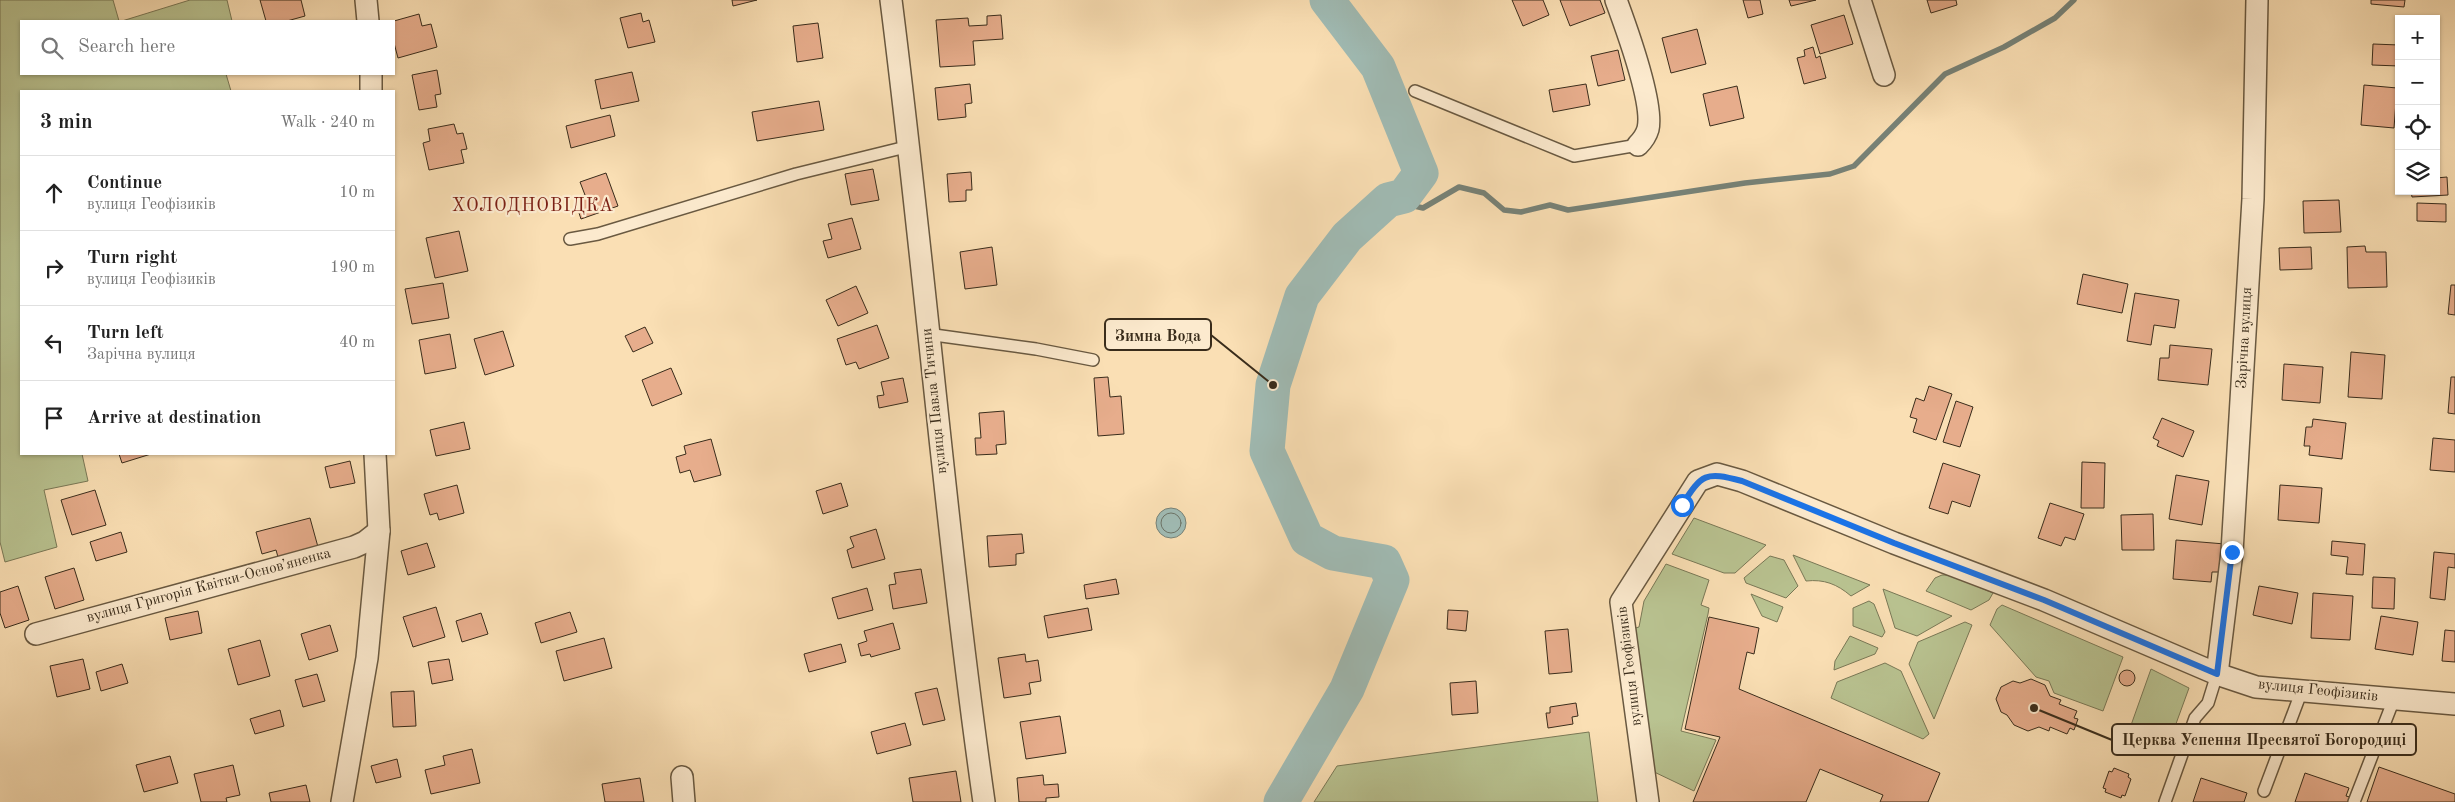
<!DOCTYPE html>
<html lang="en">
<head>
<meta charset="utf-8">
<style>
	body { margin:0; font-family:"Old Standard TT",serif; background:#f2f2f2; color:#222 }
	.controls { position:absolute; right:15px; top:15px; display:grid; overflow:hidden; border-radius:0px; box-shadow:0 1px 4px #0004 }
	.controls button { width:45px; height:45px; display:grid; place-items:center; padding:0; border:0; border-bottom:1px solid #e0e0e0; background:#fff; color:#222; font:25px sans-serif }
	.stop { position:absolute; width:15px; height:15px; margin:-11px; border:4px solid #1a73e8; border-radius:50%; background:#fff }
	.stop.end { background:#1a73e8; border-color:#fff; box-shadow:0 1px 5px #0008 }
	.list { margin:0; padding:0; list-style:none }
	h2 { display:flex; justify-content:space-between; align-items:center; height:65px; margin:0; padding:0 20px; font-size:21px }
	h2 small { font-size:16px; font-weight:400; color:#767676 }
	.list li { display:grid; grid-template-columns:32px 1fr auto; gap:15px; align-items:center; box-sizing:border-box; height:75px; padding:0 20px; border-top:1px solid #e0e0e0 }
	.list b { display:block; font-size:19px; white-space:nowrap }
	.list p { margin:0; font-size:16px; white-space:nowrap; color:#767676 }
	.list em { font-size:16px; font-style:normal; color:#767676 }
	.icon { flex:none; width:28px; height:28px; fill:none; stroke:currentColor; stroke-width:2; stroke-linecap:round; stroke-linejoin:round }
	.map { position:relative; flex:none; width:2455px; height:802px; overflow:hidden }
	.search { position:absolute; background:#fff; box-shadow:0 1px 4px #0004; left:20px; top:20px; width:375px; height:55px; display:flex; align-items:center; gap:12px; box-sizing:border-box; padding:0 18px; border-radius:0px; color:#767676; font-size:19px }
	.panel { position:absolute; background:#fff; box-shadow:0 1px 4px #0004; left:20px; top:90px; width:375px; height:365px; border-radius:0px }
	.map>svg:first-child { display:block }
	.green { fill:#b9c391; stroke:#797856 }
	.water { fill:#a0bbb4; stroke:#778277 }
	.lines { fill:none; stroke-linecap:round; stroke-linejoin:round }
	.shore { stroke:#6c7468; stroke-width:1 }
	.stream { stroke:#778277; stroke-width:5.5 }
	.river { stroke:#a0bbb4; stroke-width:35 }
	.building { fill:#e7ad8c; stroke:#392c1b }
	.service-casing { stroke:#695941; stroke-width:14 }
	.minor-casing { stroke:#695941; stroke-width:24 }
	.service { stroke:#fceace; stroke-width:11 }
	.minor { stroke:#fceace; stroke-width:21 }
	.route { stroke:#1a73e8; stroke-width:6 }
	.labels { text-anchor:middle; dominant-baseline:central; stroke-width:4.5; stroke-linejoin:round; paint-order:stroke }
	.street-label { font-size:15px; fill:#392c1b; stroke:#fceace }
	.quarter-label { font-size:18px; letter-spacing:1px; fill:#7a1f14; stroke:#fceace }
	.leader { fill:none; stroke:#392c1b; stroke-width:2 }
	.callout-dot { fill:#392c1b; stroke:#fceace; stroke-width:2 }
	.callout { fill:#fceace; stroke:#392c1b; stroke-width:2 }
	.callout-label { font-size:16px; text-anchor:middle; font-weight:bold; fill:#392c1b }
</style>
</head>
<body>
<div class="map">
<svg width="2455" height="802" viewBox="0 0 2455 802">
	<rect width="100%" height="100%" fill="#fadfb4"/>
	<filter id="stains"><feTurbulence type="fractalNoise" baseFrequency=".004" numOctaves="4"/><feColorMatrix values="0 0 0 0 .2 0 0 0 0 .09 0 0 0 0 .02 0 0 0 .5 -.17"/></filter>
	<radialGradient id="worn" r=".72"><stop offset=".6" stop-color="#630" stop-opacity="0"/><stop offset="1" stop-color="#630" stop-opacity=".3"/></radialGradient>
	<g class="green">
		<path d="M0,0H113L119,21H21V74H226L231,91H21V454H82L88,481L44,490L57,547L5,562L0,542Z"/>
		<path d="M190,0H227L232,21H122Z"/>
		<path d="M1694,518L1766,545L1735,573H1724L1672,554Z"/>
		<path d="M1793,555L1870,585L1851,596C1837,584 1824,579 1806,581Z"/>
		<path d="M1770,556L1784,560L1798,586L1786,598L1746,583L1744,578Z"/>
		<path d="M1666,564L1709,580L1701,605L1709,608L1708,614L1681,731L1716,740L1694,791L1650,770L1632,629L1639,627L1644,601Z"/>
		<path d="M1942,575H1950L1993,593L1989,600L1971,610L1926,591L1935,578Z"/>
		<path d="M1883,589L1952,616L1917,636L1895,628Z"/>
		<path d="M1751,594L1783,607L1777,622L1762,616Z"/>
		<path d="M1869,601L1874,604L1885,632L1882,637L1853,626V608Z"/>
		<path d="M2002,605L2123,657L2103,711L2054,693L2049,681L2036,677L1990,625L1997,609Z"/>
		<path d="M1965,622L1972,625L1934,719L1909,664L1918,642Z"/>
		<path d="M1850,636L1878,648L1875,654L1834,670L1835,661Z"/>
		<path d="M1885,663L1901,671L1929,734L1923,739L1831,698L1837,682Z"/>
		<path d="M2151,669L2189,688L2169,743L2130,728Z"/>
		<path d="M1589,732L1598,802H1314L1337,766Z"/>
	</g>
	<circle class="water" cx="1171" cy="523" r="15"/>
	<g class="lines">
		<circle class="shore" cx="1171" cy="523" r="10"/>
		<path class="stream" d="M1388,200L1423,208L1459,187L1484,193L1504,210L1521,212L1550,205L1568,210L1745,183L1830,174L1854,166L1945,74L2004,47L2055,18L2074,0"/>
		<path class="river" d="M1281,802L1347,689L1392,580L1384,562L1333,553L1307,539L1267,451L1273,385L1302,296L1347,237L1388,200L1404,196L1421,173L1378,67L1327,0"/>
	</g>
	<g class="building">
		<path d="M260,0H301L305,16L287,21H266Z"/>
		<path d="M732,0H757L733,6Z"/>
		<path d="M1512,0H1543L1549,15L1523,26Z"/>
		<path d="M1560,0H1600L1605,13L1570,26Z"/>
		<path d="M1743,0H1760L1763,14L1748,18Z"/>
		<path d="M1789,0H1816L1791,6Z"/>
		<path d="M1927,0H1956L1957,5L1931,13Z"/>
		<path d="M2371,0H2405L2404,7L2371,4Z"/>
		<path d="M641,13L643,22L649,20L655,42L628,48L620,18Z"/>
		<path d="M419,14L422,26L431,24L437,47L398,58L394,43V21Z"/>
		<path d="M1001,15L1003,39L973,41L975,65L940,67L936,20L968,18L969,26L987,25V16Z"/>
		<path d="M1844,15L1853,44L1820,54L1811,25Z"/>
		<path d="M818,23L823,58L797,62L793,26Z"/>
		<path d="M1697,29L1706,64L1671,73L1662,38Z"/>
		<path d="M2373,44L2399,45V66L2372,65Z"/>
		<path d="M1813,47L1816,58L1820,56L1826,78L1804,84L1797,58L1805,56L1804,50Z"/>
		<path d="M1618,50L1625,80L1598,86L1591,56Z"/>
		<path d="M437,70L441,94L435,95L437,107L419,110L412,75Z"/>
		<path d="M632,72L639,101L601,109L595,80Z"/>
		<path d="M970,84L972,103L965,104L966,117L938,120L935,88Z"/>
		<path d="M1586,84L1590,105L1553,112L1549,90Z"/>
		<path d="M2364,85L2397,88L2394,128L2361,125Z"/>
		<path d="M1737,86L1744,118L1710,126L1703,94Z"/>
		<path d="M819,101L824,130L757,141L752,112Z"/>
		<path d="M610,115L615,136L571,148L566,126Z"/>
		<path d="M454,124L457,134L463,133L467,149L461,150L464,163L429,170L423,143L430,141L428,129Z"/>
		<path d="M873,169L879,200L851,205L845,174Z"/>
		<path d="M971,172L972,190H966V201L949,202L947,174Z"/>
		<path d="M606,173L618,206L581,219L574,198L585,195L580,182Z"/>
		<path d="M2447,177L2448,195L2412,197L2411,191H2436V178Z"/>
		<path d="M2339,200L2341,232L2304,233L2303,201Z"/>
		<path d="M2417,203L2446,204V222L2417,221Z"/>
		<path d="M852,218L861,249L828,258L823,241L832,239L828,224Z"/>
		<path d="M459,231L468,271L435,278L426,238Z"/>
		<path d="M2365,246L2366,252H2386L2387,287L2348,288L2347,247Z"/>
		<path d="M992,247L997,285L965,289L960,252Z"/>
		<path d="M2311,247L2312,269L2280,270L2279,248Z"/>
		<path d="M2083,274L2128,284L2122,313L2077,304Z"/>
		<path d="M443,283L449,318L412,324L405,289Z"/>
		<path d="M2451,285H2455V315L2448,314Z"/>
		<path d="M856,286L868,313L838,326L826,300Z"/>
		<path d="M2135,293L2179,300L2175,328L2154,325L2151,345L2127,341Z"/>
		<path d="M877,325L889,358L859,369L856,362L846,365L837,339Z"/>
		<path d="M645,327L653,343L633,352L625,336Z"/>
		<path d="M503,331L514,366L485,375L474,339Z"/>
		<path d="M450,334L456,368L425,374L419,340Z"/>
		<path d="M2170,345L2212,349L2208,385L2158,380L2160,358H2169Z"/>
		<path d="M2351,352L2385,355L2382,399L2348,397Z"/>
		<path d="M2284,364L2323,367L2320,403L2282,400Z"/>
		<path d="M671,368L682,394L652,406L642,380Z"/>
		<path d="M1108,377L1110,397L1121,396L1124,434L1098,436L1094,378Z"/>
		<path d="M2451,377H2455V414L2448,413Z"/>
		<path d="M903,378L908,402L879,408L877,396L884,395L881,382Z"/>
		<path d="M1929,386L1952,394L1936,440L1913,432L1917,419L1910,417L1916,398L1924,401Z"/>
		<path d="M1956,401L1973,407L1960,447L1943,442Z"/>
		<path d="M1004,411L1006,444L996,445L997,454L976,455L975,438H981L979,413Z"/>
		<path d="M2162,418L2194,431L2183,457L2157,446L2159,441L2153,438Z"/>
		<path d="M2313,419L2346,423L2342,459L2309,455L2310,446H2304L2306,427H2312Z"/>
		<path d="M464,422L470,449L436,456L430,430Z"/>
		<path d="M2433,438L2455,440V472L2430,470Z"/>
		<path d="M711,439L721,475L694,482L690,470L680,473L676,457L686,454L684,446Z"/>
		<path d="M119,454H151L122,463Z"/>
		<path d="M350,461L355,483L330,488L325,467Z"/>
		<path d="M2082,462L2105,463L2104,508H2081Z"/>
		<path d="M1943,463L1980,475L1970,507L1952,501L1948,514L1929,508Z"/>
		<path d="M2176,475L2209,481L2202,525L2169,519Z"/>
		<path d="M841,483L848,506L823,514L816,491Z"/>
		<path d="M457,485L464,513L439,520L437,513L430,515L424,494Z"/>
		<path d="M2280,485L2322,488L2319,523L2278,520Z"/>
		<path d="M95,490L106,525L72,535L61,500Z"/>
		<path d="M2050,503L2084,514L2075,540L2065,537L2061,546L2038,538Z"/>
		<path d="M2153,514L2154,550H2122L2121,515Z"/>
		<path d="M310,518L318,547L278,557L276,550L262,554L256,532Z"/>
		<path d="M876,529L885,559L852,568L847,550L854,547L850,537Z"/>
		<path d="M121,532L127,552L96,561L90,542Z"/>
		<path d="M1022,534L1024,553L1016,554V565L989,567L987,536Z"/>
		<path d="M2176,540L2225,544L2223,572H2212L2211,582L2173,579Z"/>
		<path d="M2332,541L2365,544L2363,575L2346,574L2348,557L2331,555Z"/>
		<path d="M427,543L435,567L408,575L401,551Z"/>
		<path d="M2434,552L2455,554V568L2448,567L2445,600L2430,598Z"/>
		<path d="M74,568L84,600L55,609L45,577Z"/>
		<path d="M921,569L927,603L893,609L889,585L896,584L894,573Z"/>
		<path d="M2373,577L2395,578L2394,609L2372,608Z"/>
		<path d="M1116,579L1119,594L1086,599L1084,585Z"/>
		<path d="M18,586L29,620L5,628L0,613V592Z"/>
		<path d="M2259,586L2298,593L2292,624L2253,615Z"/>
		<path d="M867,588L873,610L838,619L832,598Z"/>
		<path d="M2313,593L2353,596L2350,640L2311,638Z"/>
		<path d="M436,607L445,637L413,647L403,617Z"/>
		<path d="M1088,608L1092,630L1048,638L1044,616Z"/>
		<path d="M1448,610L1468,611L1466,631L1447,629Z"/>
		<path d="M198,611L202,633L170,640L165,618Z"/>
		<path d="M570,612L577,632L541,643L535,623Z"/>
		<path d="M481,613L488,634L462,642L456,621Z"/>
		<path d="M2381,616L2418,622L2413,655L2375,649Z"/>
		<path d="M1709,617L1759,628L1754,654L1747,652L1739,689L1940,773L1928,802H1880L1883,795L1820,769L1806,802H1693L1720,737L1685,729Z"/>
		<path d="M893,623L900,649L871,657L870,654L861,656L858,644L867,641L864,631Z"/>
		<path d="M330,625L338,651L309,660L301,634Z"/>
		<path d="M1568,629L1572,672L1549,674L1545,631Z"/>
		<path d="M2445,630L2455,631V662L2442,661Z"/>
		<path d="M604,638L612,668L564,681L556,651Z"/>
		<path d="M260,640L270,676L238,685L228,649Z"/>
		<path d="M841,644L846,662L809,672L804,654Z"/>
		<path d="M1025,654L1026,662L1038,660L1041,681L1029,683L1031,694L1004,698L998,658Z"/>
		<path d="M83,659L90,689L57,697L50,666Z"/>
		<path d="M449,659L453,680L432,684L428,662Z"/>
		<path d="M122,664L128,683L101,691L96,672Z"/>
		<circle cx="2127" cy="678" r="8"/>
		<path d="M317,674L325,701L303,707L295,680Z"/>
		<path d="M2031,679L2045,685L2050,696L2061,700L2059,704L2077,711L2074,718L2078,719L2074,730L2070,728L2067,734L2050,727L2049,731L2039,727L2028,731L2014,725L2007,715L2001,712L1996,699L2001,687L2013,681L2020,683Z"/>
		<path d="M1476,681L1478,713L1452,715L1450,683Z"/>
		<path d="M937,688L945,720L923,725L915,693Z"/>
		<path d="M414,691L416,726L393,727L391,692Z"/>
		<path d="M1576,703L1578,716L1572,717L1573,724L1548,728L1546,713H1550V707Z"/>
		<path d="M280,710L284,726L255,734L250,719Z"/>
		<path d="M1060,716L1066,753L1026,759L1020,722Z"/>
		<path d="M905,723L911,745L877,754L871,732Z"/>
		<path d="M472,749L480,783L431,794L425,770L445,765L443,756Z"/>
		<path d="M170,756L178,783L144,792L136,765Z"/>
		<path d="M397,759L401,777L376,783L371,766Z"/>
		<path d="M233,765L240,795L226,798L227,802H201L194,774Z"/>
		<path d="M2379,767L2455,794V802H2367Z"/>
		<path d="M2114,768L2129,774L2128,777L2131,779L2125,796L2122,795L2121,798L2105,792L2106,789L2103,788L2109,771L2112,772Z"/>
		<path d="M956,771L961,802H913L909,778Z"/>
		<path d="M2305,773L2349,788L2346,796L2350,797L2349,802H2295Z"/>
		<path d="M1043,775L1044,785L1058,784L1059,797L1046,798V802H1019L1017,778Z"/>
		<path d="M640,778L644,802H605L602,784Z"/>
		<path d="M2201,778L2247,793L2244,802H2193Z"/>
		<path d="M306,785L310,802H271L269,793Z"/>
	</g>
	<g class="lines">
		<defs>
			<g id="service">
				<path d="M1415,91L1574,156L1638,145"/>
				<path d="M570,239L598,234L796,174L910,146"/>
				<path d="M927,334L1036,349L1093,360"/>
				<path d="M2264,791L2302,690"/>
				<path d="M2165,802L2195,718L2208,703L2217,674"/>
				<path d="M2354,802L2394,699"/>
			</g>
			<g id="minor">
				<path d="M366,0L368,21"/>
				<path d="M891,0C925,267 946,535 984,802"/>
				<path d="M1616,0C1626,27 1654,104 1648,129C1646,136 1643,140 1638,145"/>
				<path d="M1860,0L1884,75"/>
				<path d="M371,74V91"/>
				<path d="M36,634L354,547L365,542L379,531"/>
				<path d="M2217,674L2232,552L2253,199L2257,0"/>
				<path d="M682,777L684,802"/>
				<path d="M342,802L367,658L379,531L375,454"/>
				<path d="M1648,802L1621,602L1698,481L1717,474L1742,481L1894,543L2044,600L2217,674L2256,687L2455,704"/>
			</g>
		</defs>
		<use href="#service" class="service-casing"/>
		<use href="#minor" class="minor-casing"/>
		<use href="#service" class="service"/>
		<use href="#minor" class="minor"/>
	</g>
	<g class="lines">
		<path class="route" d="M1682,505C1702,474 1705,471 1742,481L1894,543L2044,600L2217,674L2232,552"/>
	</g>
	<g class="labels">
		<g class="street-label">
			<text transform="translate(2245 338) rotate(-87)">Зарічна вулиця</text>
			<text transform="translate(935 401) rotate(-96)">вулиця Павла Тичини</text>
			<text transform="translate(209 586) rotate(-15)">вулиця Григорія Квітки-Основʼяненка</text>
			<text transform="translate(1630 666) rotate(-97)">вулиця Геофізиків</text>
			<text transform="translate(2318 691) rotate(6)">вулиця Геофізиків</text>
		</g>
		<g class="quarter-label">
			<text x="533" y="206">ХОЛОДНОВІДКА</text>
		</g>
	</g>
	<path class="leader" d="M1273 385L1211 335M2034 708L2112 740"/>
	<g class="callout-dot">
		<circle cx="1273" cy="385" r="5"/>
		<circle cx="2034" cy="708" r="5"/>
	</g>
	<g class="callout">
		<rect x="1105" y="319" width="106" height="31" rx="5"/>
		<rect x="2112" y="724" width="304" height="31" rx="5"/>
	</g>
	<g class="callout-label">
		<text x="1158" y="341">Зимна Вода</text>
		<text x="2264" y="745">Церква Успення Пресвятої Богородиці</text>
	</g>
	<rect width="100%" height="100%" filter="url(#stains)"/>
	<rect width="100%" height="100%" fill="url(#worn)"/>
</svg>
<div class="controls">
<button>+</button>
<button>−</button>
<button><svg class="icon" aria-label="locate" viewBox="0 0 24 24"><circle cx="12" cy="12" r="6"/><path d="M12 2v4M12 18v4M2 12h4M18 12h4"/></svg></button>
<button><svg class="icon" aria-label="layers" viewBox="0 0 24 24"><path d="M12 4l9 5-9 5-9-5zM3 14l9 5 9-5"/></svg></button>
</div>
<div class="stop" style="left:1682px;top:505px"></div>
<div class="stop end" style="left:2232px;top:552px"></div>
<div class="search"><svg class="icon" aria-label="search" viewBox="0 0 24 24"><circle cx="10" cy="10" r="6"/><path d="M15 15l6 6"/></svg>Search here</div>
<section class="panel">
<h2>3 min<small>Walk · 240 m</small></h2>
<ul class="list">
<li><svg class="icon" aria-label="ahead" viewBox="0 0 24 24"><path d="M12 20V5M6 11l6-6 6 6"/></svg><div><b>Continue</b><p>вулиця Геофізиків</p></div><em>10 m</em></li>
<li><svg class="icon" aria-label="right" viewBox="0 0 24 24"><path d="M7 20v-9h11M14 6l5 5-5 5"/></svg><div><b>Turn right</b><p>вулиця Геофізиків</p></div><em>190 m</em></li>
<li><svg class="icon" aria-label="left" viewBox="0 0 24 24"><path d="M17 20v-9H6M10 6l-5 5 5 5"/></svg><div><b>Turn left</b><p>Зарічна вулиця</p></div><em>40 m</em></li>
<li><svg class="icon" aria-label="arrive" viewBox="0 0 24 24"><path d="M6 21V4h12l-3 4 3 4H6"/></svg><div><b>Arrive at destination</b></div></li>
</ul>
</section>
</div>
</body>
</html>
